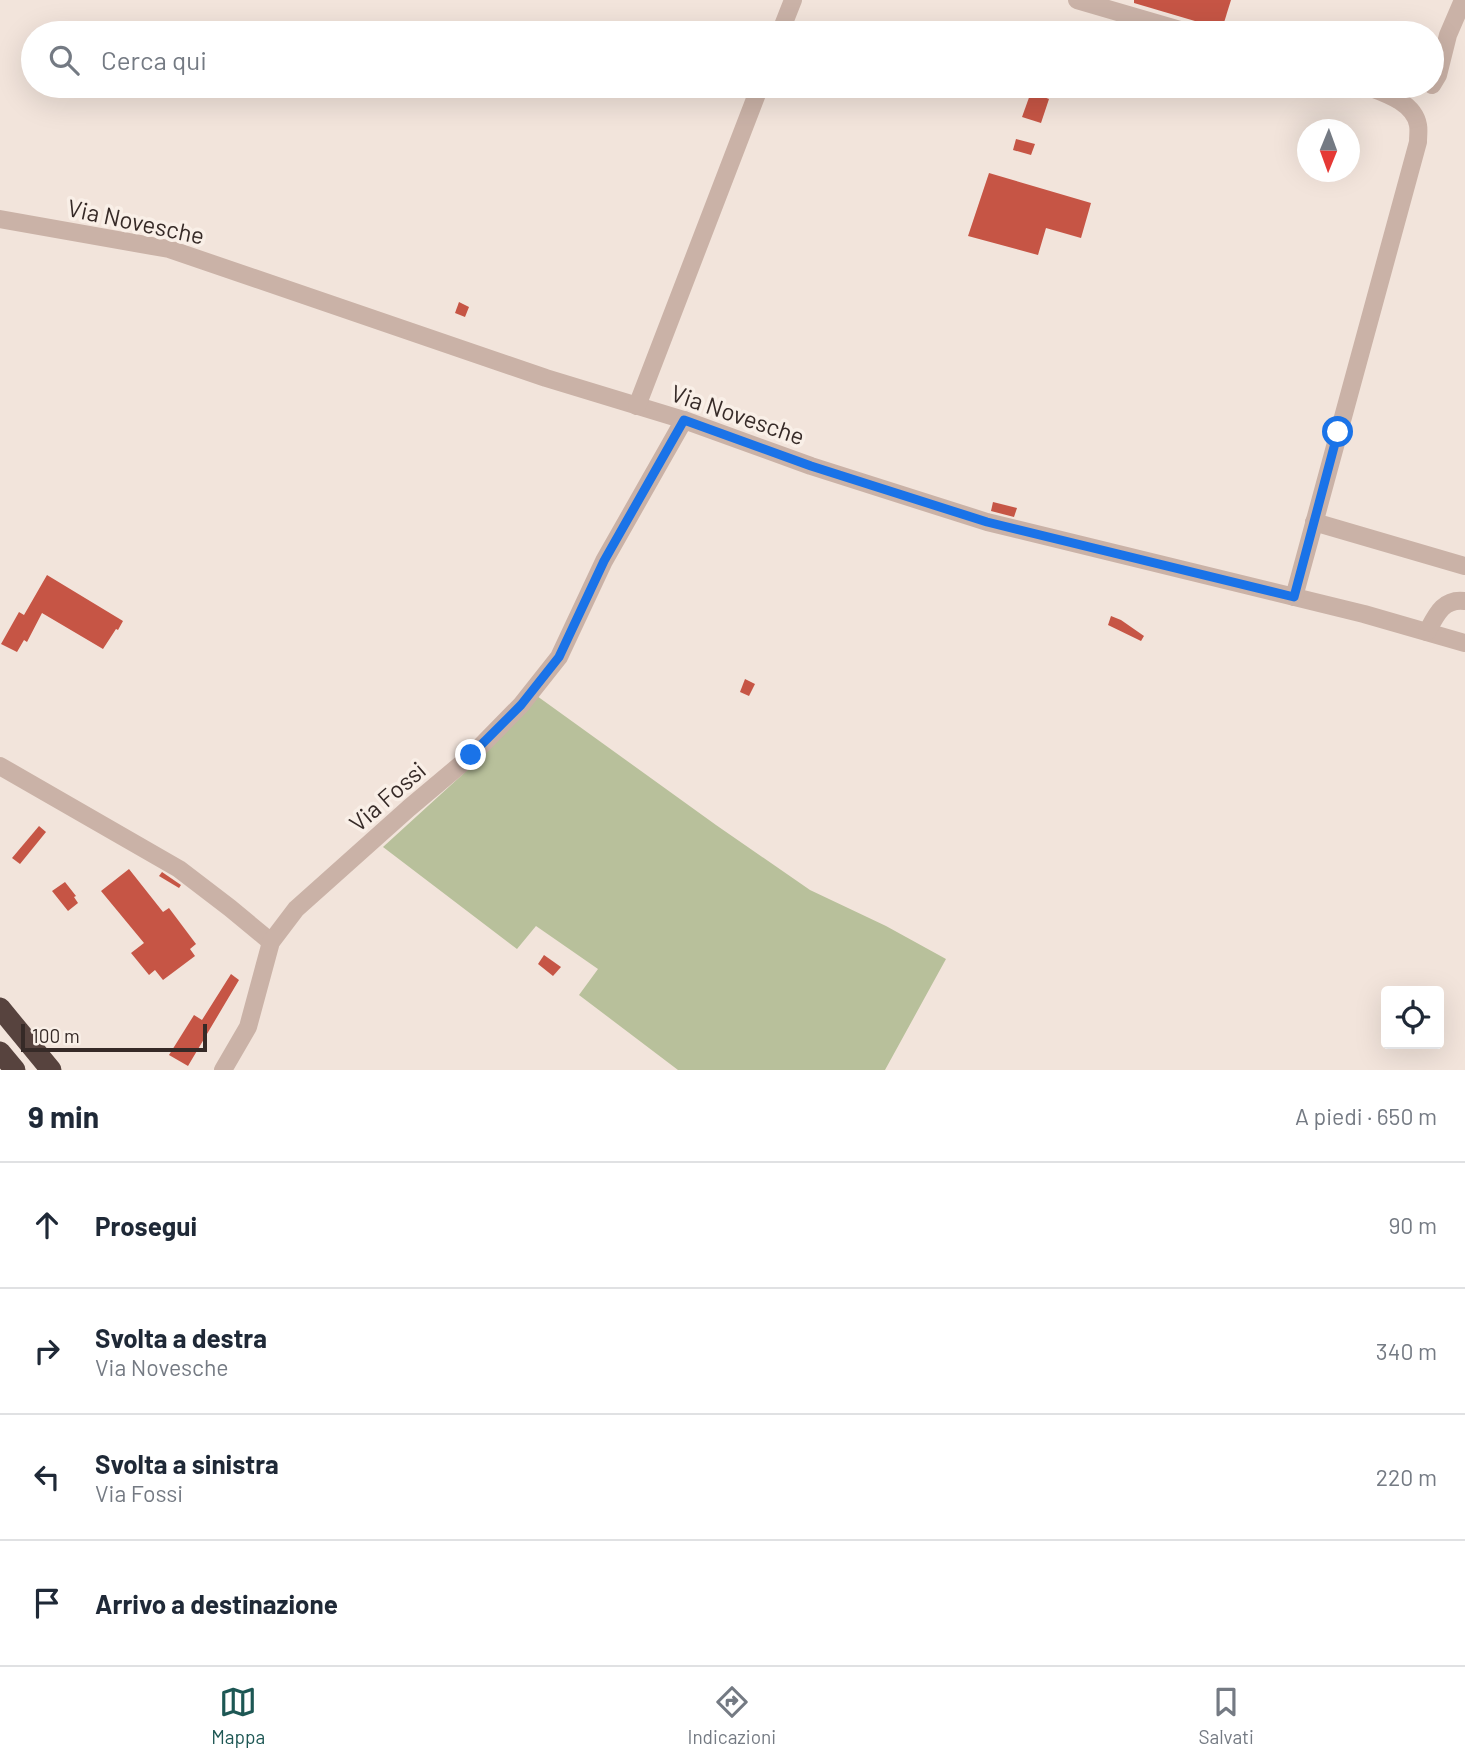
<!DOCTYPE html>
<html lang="it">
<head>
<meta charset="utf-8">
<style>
	body { margin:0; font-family:Barlow,sans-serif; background:#f2f2f3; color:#1f2937 }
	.controls { position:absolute; right:21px; bottom:21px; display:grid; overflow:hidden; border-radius:7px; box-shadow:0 7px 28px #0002 }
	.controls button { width:63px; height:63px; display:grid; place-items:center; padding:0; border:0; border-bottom:2px solid #e0e1e3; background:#fff; color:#1f2937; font:35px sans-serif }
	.compass { position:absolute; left:1297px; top:119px; width:63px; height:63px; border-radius:50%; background:#fff; box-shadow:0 7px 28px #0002; rotate:181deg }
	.scale { position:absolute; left:21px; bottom:18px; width:186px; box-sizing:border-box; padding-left:7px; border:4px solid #362a27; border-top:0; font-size:19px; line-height:24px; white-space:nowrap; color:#362a27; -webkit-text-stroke:5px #f9efe7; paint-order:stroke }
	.stop { position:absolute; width:21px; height:21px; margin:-16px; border:5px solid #1a73e8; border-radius:50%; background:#fff }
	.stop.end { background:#1a73e8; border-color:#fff; box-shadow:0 2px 7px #0008 }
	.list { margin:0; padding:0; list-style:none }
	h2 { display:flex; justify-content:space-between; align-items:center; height:91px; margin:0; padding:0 28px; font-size:30px }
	h2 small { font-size:23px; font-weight:400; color:#747a83 }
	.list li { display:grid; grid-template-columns:46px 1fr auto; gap:21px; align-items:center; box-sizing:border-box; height:126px; padding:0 28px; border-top:2px solid #e0e1e3 }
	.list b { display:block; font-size:26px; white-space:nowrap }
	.list p { margin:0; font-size:23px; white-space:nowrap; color:#747a83 }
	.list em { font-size:23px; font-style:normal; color:#747a83 }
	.icon { flex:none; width:38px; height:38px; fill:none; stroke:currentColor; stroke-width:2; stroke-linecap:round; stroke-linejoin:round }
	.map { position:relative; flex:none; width:1465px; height:1070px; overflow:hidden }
	.search { position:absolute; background:#fff; box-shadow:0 7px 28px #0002; left:21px; right:21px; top:21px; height:77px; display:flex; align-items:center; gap:18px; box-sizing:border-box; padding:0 24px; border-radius:38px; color:#747a83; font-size:26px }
	.sheet { height:595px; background:#fff }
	nav { display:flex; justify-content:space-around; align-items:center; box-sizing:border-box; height:98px; border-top:2px solid #e0e1e3; background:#fff; font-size:19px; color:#747a83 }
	nav a { display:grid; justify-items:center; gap:4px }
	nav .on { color:#1d5754 }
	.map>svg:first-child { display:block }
	.green { fill:#b8c09b }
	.building { fill:#c65545 }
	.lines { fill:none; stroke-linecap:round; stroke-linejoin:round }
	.minor { stroke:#cab2a7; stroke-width:18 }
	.highway { stroke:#57433e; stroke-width:21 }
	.route { stroke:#1a73e8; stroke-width:9 }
	.labels { text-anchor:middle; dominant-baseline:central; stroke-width:7; stroke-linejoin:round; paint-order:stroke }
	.street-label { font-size:24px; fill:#362a27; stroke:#f9efe7 }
</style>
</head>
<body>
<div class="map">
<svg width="1465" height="1070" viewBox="0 0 1465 1070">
	<rect width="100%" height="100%" fill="#f2e4db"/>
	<path class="green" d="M537,696L716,825L810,890L886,926L946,959L885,1070H678L579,995L598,969L536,926L517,949L383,847L485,754Z"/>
	<g class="building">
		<path d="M1134,0H1231L1222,29L1134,3Z"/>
		<path d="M1031,92L1049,99L1041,123L1022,117Z"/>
		<path d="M1016,139L1035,144L1031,155L1013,150Z"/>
		<path d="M989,173L1091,203L1081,238L1046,228L1038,255L968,236Z"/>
		<path d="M459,302L469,307L465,317L455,313Z"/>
		<path d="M993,502L1017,508L1014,517L991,511Z"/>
		<path d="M47,575L123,621L118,630L116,629L103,649L42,613L27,642L24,640L17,652L1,644L19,612L24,615Z"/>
		<path d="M1111,616L1121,620L1144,636L1141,641L1108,625Z"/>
		<path d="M745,679L755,684L749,696L740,692Z"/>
		<path d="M39,826L46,832L20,864L12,858Z"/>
		<path d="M129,869L163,912L169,908L196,944L190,949L195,956L163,980L155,970L149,975L131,953L144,943L101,891Z"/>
		<path d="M162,872L181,885L179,888L159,876Z"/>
		<path d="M65,882L76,896L74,897L78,903L68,911L52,891Z"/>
		<path d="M544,955L561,967L553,976L538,964Z"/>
		<path d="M231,974L239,980L188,1066L169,1055L194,1015L202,1020Z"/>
	</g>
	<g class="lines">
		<g class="minor">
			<path d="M1077,0L1190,33"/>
			<path d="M780,33L793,0"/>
			<path d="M1432,85L1438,75L1448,35L1463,0"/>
			<path d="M0,219L169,249L546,378L684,420L811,466L987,522L1364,614L1465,643"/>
			<path d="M637,406L760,86"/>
			<path d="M1314,522L1465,566"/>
			<path d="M1294,597L1418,142C1418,136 1419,130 1418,125C1414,102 1384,93 1366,86"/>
			<path d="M1427,632C1436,615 1443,598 1465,601"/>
			<path d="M0,766L179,869L230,908L271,942"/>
			<path d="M223,1070L248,1027L271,942L296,909L409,808L472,755L521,705L559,657L604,561L684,420"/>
		</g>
		<g class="highway">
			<path d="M0,1008L51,1070"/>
			<path d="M0,1052L15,1070"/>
		</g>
	</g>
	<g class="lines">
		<path class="route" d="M471,755L521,705L559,657L604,561L684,420L811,466L987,522L1294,597L1338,432"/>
	</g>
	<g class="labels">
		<g class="street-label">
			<text transform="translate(136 221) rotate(12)">Via Novesche</text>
			<text transform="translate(738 414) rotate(19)">Via Novesche</text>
			<text transform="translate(387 796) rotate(-41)">Via Fossi</text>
		</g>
	</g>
</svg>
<div class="controls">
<button><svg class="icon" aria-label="locate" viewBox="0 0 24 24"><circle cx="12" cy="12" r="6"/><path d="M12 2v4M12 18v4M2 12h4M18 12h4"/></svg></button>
</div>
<svg class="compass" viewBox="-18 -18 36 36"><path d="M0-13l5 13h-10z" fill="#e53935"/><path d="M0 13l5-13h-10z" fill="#747a83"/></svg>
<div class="scale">100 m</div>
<div class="stop" style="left:1338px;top:432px"></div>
<div class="stop end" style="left:471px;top:755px"></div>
<div class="search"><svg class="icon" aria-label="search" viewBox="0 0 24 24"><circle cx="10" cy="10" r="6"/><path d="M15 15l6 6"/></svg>Cerca qui</div>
</div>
<section class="sheet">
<h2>9 min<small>A piedi · 650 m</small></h2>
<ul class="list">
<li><svg class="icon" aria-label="ahead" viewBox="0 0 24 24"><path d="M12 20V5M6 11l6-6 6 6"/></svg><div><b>Prosegui</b></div><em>90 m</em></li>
<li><svg class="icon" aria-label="right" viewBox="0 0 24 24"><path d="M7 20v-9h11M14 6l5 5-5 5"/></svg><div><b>Svolta a destra</b><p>Via Novesche</p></div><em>340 m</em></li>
<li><svg class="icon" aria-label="left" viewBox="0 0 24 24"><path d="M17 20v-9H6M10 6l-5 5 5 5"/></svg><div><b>Svolta a sinistra</b><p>Via Fossi</p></div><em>220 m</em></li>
<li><svg class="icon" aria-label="arrive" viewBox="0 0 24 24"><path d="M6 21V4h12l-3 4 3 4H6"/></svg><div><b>Arrivo a destinazione</b></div></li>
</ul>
</section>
<nav>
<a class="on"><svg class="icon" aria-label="map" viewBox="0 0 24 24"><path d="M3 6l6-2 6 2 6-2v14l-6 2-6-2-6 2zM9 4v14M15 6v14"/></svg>Mappa</a>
<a><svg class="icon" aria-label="directions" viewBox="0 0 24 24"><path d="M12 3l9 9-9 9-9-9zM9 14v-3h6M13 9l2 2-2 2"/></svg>Indicazioni</a>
<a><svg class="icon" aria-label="saved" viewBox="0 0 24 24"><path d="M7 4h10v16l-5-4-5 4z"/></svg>Salvati</a>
</nav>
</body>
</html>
